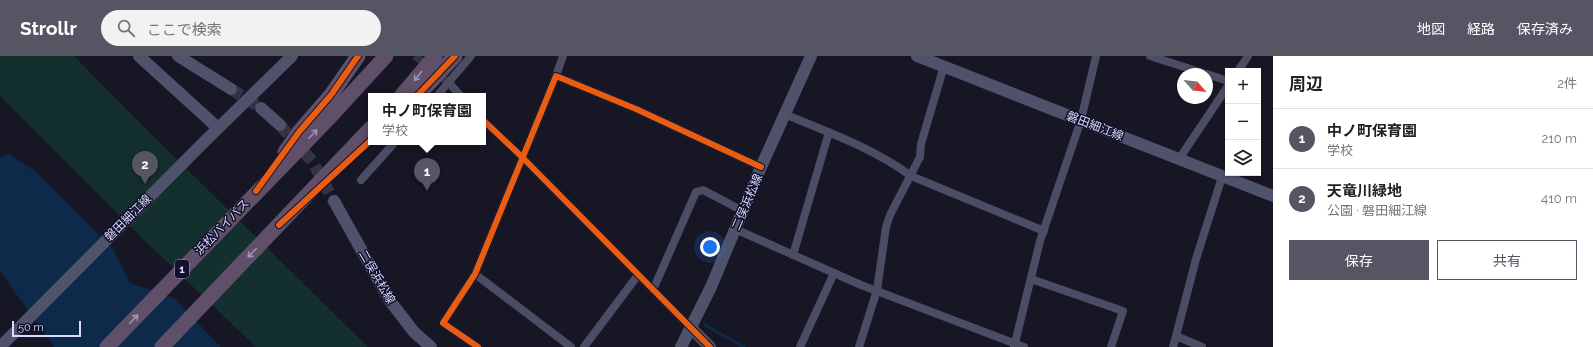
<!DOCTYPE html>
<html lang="ja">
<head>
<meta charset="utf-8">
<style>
	body { margin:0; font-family:Raleway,"Noto Sans JP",sans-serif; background:#f2f2f2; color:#202124 }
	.controls { position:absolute; right:12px; top:12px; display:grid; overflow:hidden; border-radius:0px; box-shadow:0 1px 3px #0004 }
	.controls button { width:36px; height:36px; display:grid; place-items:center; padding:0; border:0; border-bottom:1px solid #e0e0e0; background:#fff; color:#202124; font:20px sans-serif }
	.compass { position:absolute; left:1177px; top:12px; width:36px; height:36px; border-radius:50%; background:#fff; box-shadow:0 1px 3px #0004; rotate:117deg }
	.scale { position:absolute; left:12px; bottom:10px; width:69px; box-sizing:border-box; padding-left:4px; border:2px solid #dadaff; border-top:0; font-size:11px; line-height:14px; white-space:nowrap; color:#dadaff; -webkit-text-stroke:3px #12102a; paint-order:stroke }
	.you { position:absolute; left:710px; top:191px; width:14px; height:14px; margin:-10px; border:3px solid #fff; border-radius:50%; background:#1a73e8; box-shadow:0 0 0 6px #1a73e833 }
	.badge { display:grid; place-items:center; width:26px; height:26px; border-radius:50%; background:#555564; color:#fff; font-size:13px; font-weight:700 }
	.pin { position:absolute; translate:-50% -33px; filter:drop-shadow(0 1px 2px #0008) }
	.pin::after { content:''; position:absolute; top:21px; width:14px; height:12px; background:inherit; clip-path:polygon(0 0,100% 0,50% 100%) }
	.popup { position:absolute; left:368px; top:37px; width:118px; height:52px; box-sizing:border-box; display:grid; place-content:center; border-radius:0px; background:#fff; filter:drop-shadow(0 1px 3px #0005); font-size:13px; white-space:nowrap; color:#757577 }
	.popup b { font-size:15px; color:#202124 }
	.popup::after { content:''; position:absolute; left:50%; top:100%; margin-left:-8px; border:8px solid transparent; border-top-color:#fff }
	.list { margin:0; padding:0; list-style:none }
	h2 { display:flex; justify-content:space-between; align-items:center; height:52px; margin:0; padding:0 16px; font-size:17px }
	h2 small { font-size:13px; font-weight:400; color:#757577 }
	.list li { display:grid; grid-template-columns:26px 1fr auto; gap:12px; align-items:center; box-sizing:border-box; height:60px; padding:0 16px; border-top:1px solid #e0e0e0 }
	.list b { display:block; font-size:15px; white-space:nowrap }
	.list p { margin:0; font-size:13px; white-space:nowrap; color:#757577 }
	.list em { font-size:13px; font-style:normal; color:#757577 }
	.actions { display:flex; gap:8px; padding:12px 16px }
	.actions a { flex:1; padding:9px 0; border:1px solid #555564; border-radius:0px; text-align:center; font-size:14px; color:#555564 }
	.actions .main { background:#555564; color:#fff }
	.icon { flex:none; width:22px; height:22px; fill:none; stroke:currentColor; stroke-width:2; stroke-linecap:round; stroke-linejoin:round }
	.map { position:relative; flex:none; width:1273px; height:291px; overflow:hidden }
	header { display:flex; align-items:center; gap:24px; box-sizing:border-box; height:56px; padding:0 20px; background:#555564; color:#fff }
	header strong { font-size:19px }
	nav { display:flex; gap:22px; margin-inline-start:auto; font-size:14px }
	.search { width:280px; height:36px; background:#f2f2f2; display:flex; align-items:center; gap:10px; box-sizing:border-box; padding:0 14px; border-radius:22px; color:#757577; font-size:15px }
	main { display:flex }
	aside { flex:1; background:#fff }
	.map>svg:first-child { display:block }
	.green { fill:#14302e }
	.water { fill:#0d2a4a }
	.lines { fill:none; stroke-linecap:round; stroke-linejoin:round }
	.stream { stroke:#0d2a4a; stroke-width:3 }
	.street-tunnel { stroke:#343345; stroke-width:8; stroke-dasharray:8 4; stroke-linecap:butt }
	.secondary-tunnel { stroke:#343345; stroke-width:12; stroke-dasharray:12 6; stroke-linecap:butt }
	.street { stroke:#4c4d65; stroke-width:8 }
	.secondary { stroke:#4f526b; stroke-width:12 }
	.highway { stroke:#5f4f68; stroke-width:15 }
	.cycleway-casing { stroke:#12102a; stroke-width:8 }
	.cycleway { stroke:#e95d12; stroke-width:6 }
	.oneway { stroke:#9c94b4 }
	.labels { text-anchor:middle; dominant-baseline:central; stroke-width:3; stroke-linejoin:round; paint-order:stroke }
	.shield { fill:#12102a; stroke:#9e9dbf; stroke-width:1 }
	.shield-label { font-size:11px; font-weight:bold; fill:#dadaff }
	.street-label { font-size:12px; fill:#dadaff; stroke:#12102a }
</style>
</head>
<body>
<header>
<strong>Strollr</strong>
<div class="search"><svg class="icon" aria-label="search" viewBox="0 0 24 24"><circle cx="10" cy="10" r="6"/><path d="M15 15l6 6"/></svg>ここで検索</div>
<nav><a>地図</a><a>経路</a><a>保存済み</a></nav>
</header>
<main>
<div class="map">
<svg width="1273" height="291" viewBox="0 0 1273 291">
	<rect width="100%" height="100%" fill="#171624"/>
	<path class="green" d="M0,0H74L143,70L368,291H256L143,183L0,40Z"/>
	<path class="water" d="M8,97L36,116L113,193L130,227L174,242L221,291H54L0,215V102Z"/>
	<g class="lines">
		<path class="stream" d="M705,269L744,291"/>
		<path class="street-tunnel" d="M415,0L449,27"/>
		<g class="secondary-tunnel">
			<path d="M231,33L261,52"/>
			<path d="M280,69L312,105L334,145"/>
		</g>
		<g class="street">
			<path d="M1150,0L1206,18"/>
			<path d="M1238,15L1248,0"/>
			<path d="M1207,18L1228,25"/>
			<path d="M556,20L563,0"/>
			<path d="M449,27L461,40"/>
			<path d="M437,40L471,0"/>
			<path d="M784,58C828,76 873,92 911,120L1044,175"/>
			<path d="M483,64L522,101L691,272"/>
			<path d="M1179,103L1228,30"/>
			<path d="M361,124L395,86"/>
			<path d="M735,173L861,229L1024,291"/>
			<path d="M793,199L829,76"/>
			<path d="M475,218L571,291"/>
			<path d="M1031,223L1123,255L1111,291"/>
			<path d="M653,234L696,136L703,134L743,155"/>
			<path d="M1176,280L1196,203L1222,121"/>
			<path d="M478,291L443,267L475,218L556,20L636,53L761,111"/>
			<path d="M584,291L638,219"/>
			<path d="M800,291L834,217"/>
			<path d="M859,291L877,234L886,171L890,159L920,101L921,88L944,10"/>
			<path d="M1014,291L1040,185L1081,64L1096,0"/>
			<path d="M1173,291L1176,280L1202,291"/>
		</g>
		<g class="secondary">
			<path d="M139,0L218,72"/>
			<path d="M178,0L231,33"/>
			<path d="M917,0L1273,140"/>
			<path d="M261,52L280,69"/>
			<path d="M334,145L390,245L414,276L431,291"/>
			<path d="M691,272L710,291"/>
			<path d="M0,291L204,86L292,0"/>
			<path d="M681,291L711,231L761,111L811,0"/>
		</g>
		<g class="highway">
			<path d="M401,40L435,0"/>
			<path d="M417,40L455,0"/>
			<path d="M285,96L299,76L331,39L358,0"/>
			<path d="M107,291L330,61L386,0"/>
			<path d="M162,291L371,72"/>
		</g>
		<defs>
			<g id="cycleway">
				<path d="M417,40L455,0"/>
				<path d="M483,64L522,101L710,291"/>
				<path d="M256,135L299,76L331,39L358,0"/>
				<path d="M279,169L371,84"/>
				<path d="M478,291L443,267L475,218L556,20L636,53L761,111"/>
			</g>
		</defs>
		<use href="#cycleway" class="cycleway-casing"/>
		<use href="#cycleway" class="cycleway"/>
	</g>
	<defs><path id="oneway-shaft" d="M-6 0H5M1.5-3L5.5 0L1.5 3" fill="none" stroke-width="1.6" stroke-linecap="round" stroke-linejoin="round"/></defs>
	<g class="oneway">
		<use href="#oneway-shaft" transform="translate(418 20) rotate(129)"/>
		<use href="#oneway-shaft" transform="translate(313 78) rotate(-45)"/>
		<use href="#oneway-shaft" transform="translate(252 197) rotate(134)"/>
		<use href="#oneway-shaft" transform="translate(134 263) rotate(-46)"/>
	</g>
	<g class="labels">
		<rect class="shield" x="175" y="204" width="14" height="18" rx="3"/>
		<g class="shield-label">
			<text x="182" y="213">1</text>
		</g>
		<g class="street-label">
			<text transform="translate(1095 70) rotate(21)">磐田細江線</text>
			<text transform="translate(747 146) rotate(-67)">二俣浜松線</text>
			<text transform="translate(128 162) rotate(-45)">磐田細江線</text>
			<text transform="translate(222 171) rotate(-46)">浜松バイパス</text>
			<text transform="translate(377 221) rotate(60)">二俣浜松線</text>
		</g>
	</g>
</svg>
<div class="controls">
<button>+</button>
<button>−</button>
<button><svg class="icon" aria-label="layers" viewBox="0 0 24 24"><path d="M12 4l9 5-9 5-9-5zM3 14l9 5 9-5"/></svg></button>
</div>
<svg class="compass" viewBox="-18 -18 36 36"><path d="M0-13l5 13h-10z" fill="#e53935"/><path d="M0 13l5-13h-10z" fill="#757577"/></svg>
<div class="scale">50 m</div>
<div class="you"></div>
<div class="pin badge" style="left:427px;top:135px">1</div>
<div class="popup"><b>中ノ町保育園</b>学校</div>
<div class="pin badge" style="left:145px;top:128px">2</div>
</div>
<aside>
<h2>周辺<small>2件</small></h2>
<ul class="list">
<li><span class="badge">1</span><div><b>中ノ町保育園</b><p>学校</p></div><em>210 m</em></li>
<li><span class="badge">2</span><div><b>天竜川緑地</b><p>公園 · 磐田細江線</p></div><em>410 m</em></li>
</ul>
<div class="actions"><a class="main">保存</a><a>共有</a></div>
</aside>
</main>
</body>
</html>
